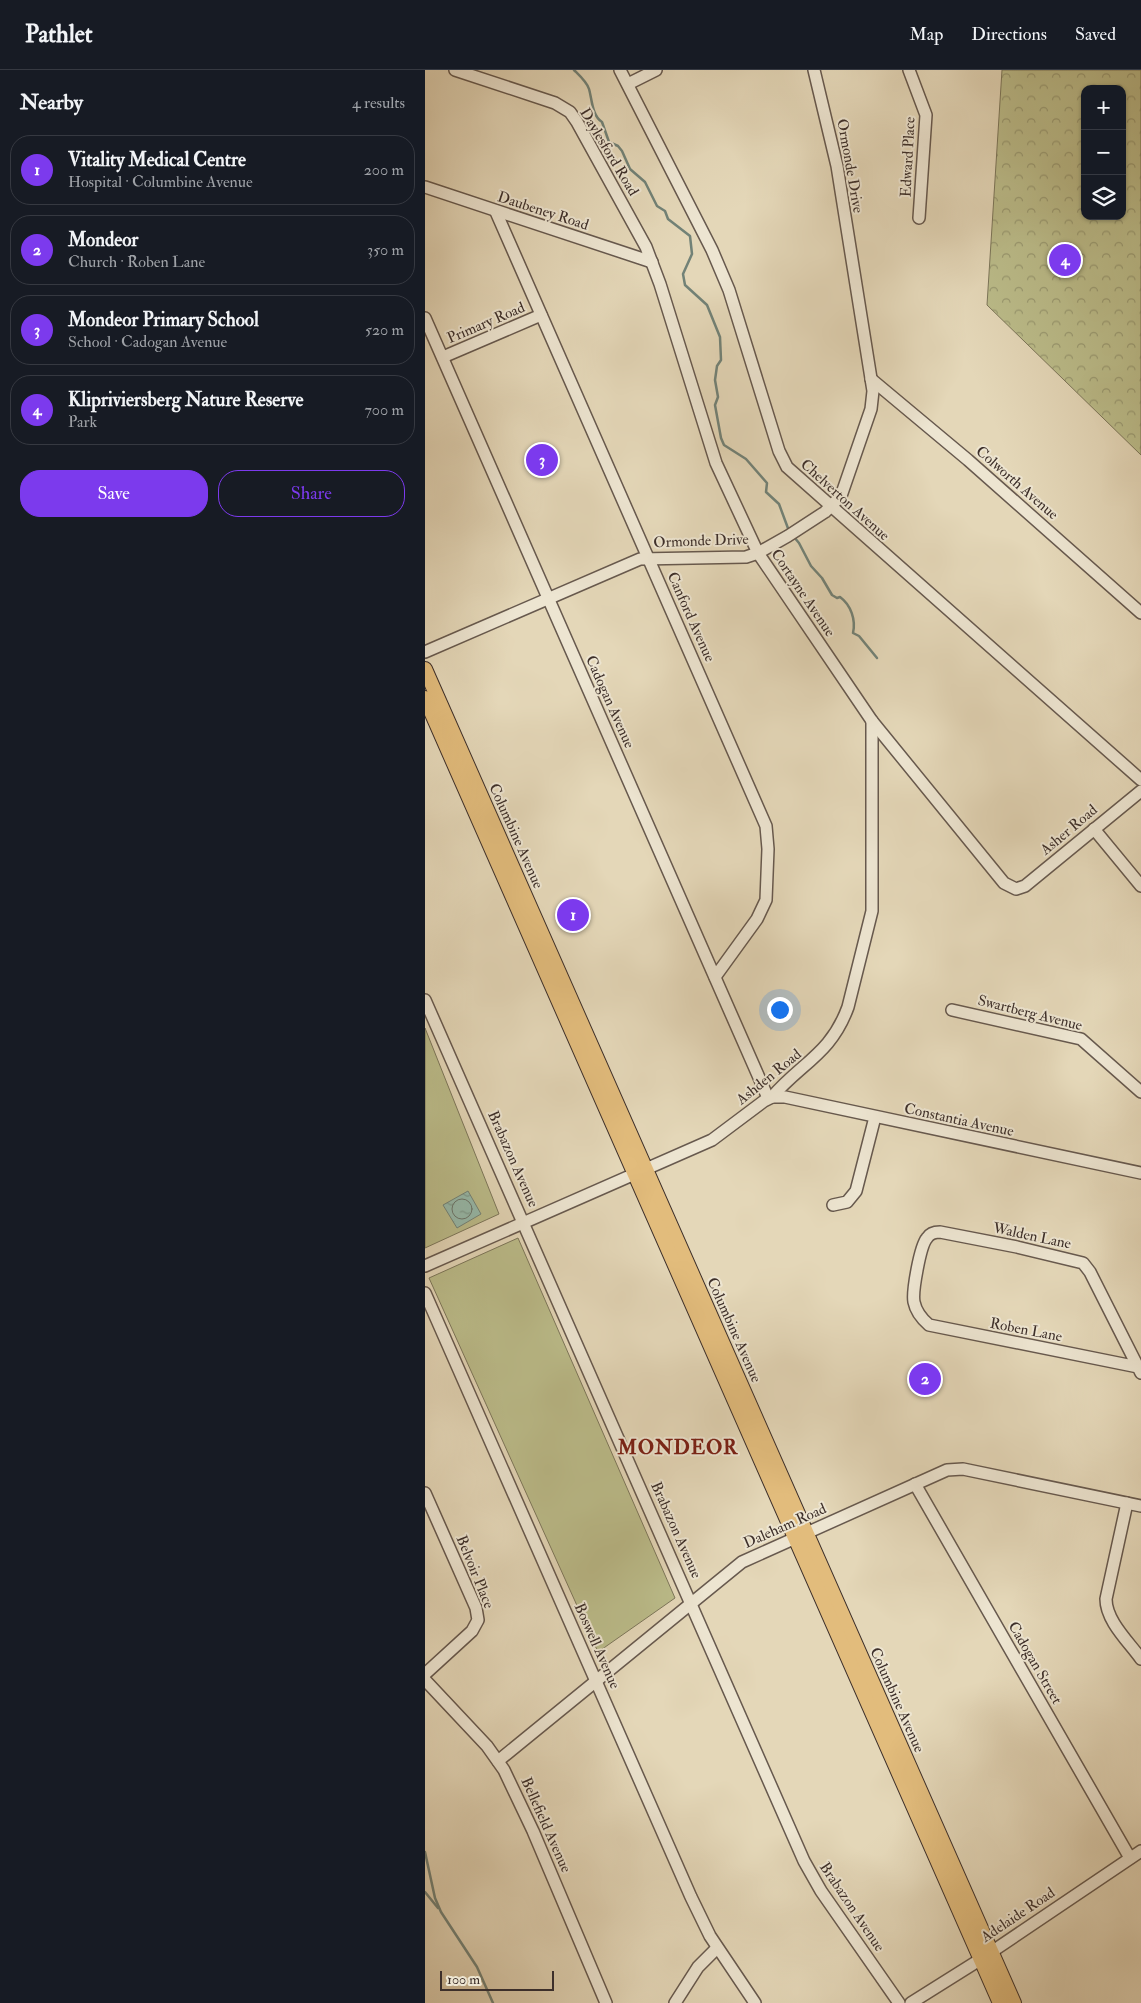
<!DOCTYPE html>
<html lang="en">
<head>
<meta charset="utf-8">
<style>
	body { margin:0; font-family:"IM FELL Double Pica",serif; background:#20242c; color:#f1f3f6 }
	.controls { position:absolute; right:15px; top:15px; display:grid; overflow:hidden; border-radius:10px; box-shadow:0 1px 4px #0004 }
	.controls button { width:45px; height:45px; display:grid; place-items:center; padding:0; border:0; border-bottom:1px solid #363941; background:#171b24; color:#f1f3f6; font:25px sans-serif }
	.scale { position:absolute; left:15px; bottom:12px; width:114px; box-sizing:border-box; padding-left:5px; border:2px solid #3d2f2a; border-top:0; font-size:14px; line-height:18px; white-space:nowrap; color:#3d2f2a; -webkit-text-stroke:4px #ede5d1; paint-order:stroke }
	.you { position:absolute; left:354px; top:939px; width:18px; height:18px; margin:-12px; border:4px solid #fff; border-radius:50%; background:#1a73e8; box-shadow:0 0 0 8px #1a73e833 }
	.badge { display:grid; place-items:center; width:32px; height:32px; border-radius:50%; background:#7c3aed; color:#fff; font-size:16px; font-weight:700 }
	.pin { position:absolute; translate:-50% -50%; border:2px solid #fff; box-shadow:0 1px 5px #0006 }
	.list { margin:0; padding:0; list-style:none }
	h2 { display:flex; justify-content:space-between; align-items:center; height:65px; margin:0; padding:0 20px; font-size:21px }
	h2 small { font-size:16px; font-weight:400; color:#9ea1a6 }
	.list li { display:grid; grid-template-columns:32px 1fr auto; gap:15px; align-items:center; box-sizing:border-box; height:70px; margin:0 10px 10px; padding:0 10px; border:1px solid #363941; border-radius:20px }
	.list b { display:block; font-size:19px; white-space:nowrap }
	.list p { margin:0; font-size:16px; white-space:nowrap; color:#9ea1a6 }
	.list em { font-size:16px; font-style:normal; color:#9ea1a6 }
	.actions { display:flex; gap:10px; padding:15px 20px }
	.actions a { flex:1; padding:11px 0; border:1px solid #7c3aed; border-radius:20px; text-align:center; font-size:18px; color:#7c3aed }
	.actions .main { background:#7c3aed; color:#fff }
	.icon { flex:none; width:28px; height:28px; fill:none; stroke:currentColor; stroke-width:2; stroke-linecap:round; stroke-linejoin:round }
	.map { position:relative; flex:none; width:716px; height:1933px; overflow:hidden }
	header { display:flex; align-items:center; gap:30px; box-sizing:border-box; height:70px; padding:0 25px; background:#171b24; border-bottom:1px solid #363941 }
	header strong { font-size:24px }
	nav { display:flex; gap:28px; margin-inline-start:auto; font-size:18px }
	main { display:flex }
	aside { flex:1; background:#171b24 }
	.map>svg:first-child { display:block }
	.park { fill:url(#park-crowns); stroke:#7c765a; fill-rule:evenodd }
	.garden { fill:#bbbc8a; stroke:#7c765a }
	.water { fill:url(#water-ripples); stroke:#728277 }
	.lines { fill:none; stroke-linecap:round; stroke-linejoin:round }
	.shore { stroke:#6a746a; stroke-width:1 }
	.stream { stroke:#728277; stroke-width:2.5 }
	.minor-casing { stroke:#67594e; stroke-width:14 }
	.major-casing { stroke:#3d2f2a; stroke-width:16 }
	.minor { stroke:#ede5d1; stroke-width:11 }
	.major { stroke:#e2bc7c; stroke-width:14 }
	.labels { text-anchor:middle; dominant-baseline:central; stroke-width:4; stroke-linejoin:round; paint-order:stroke }
	.street-label { font-size:15px; fill:#3d2f2a; stroke:#ede5d1 }
	.district-label { font-size:20px; font-weight:bold; letter-spacing:1px; fill:#7a1f14; stroke:#ede5d1 }
</style>
</head>
<body>
<header>
<strong>Pathlet</strong>
<nav><a>Map</a><a>Directions</a><a>Saved</a></nav>
</header>
<main>
<aside>
<h2>Nearby<small>4 results</small></h2>
<ul class="list">
<li><span class="badge">1</span><div><b>Vitality Medical Centre</b><p>Hospital · Columbine Avenue</p></div><em>200 m</em></li>
<li><span class="badge">2</span><div><b>Mondeor</b><p>Church · Roben Lane</p></div><em>350 m</em></li>
<li><span class="badge">3</span><div><b>Mondeor Primary School</b><p>School · Cadogan Avenue</p></div><em>520 m</em></li>
<li><span class="badge">4</span><div><b>Klipriviersberg Nature Reserve</b><p>Park</p></div><em>700 m</em></li>
</ul>
<div class="actions"><a class="main">Save</a><a>Share</a></div>
</aside>
<div class="map">
<svg width="716" height="1933" viewBox="0 0 716 1933">
	<defs>
		<pattern id="park-crowns" width="20" height="18" patternUnits="userSpaceOnUse" patternTransform="scale(1.25)"><rect width="20" height="18" fill="#bbbc8a"/><path d="M2 6a3 3 0 1 1 6 0M12 15a3 3 0 1 1 6 0" fill="none" stroke="#999971"/></pattern>
		<pattern id="water-ripples" width="26" height="14" patternUnits="userSpaceOnUse" patternTransform="scale(1.25)"><rect width="26" height="14" fill="#96baab"/><path d="M2 4q2-2 4 0t4 0M15 11q2-2 4 0t4 0" fill="none" stroke="#7c988b"/></pattern>
	</defs>
	<rect width="100%" height="100%" fill="#e4d7b8"/>
	<filter id="stains"><feTurbulence type="fractalNoise" baseFrequency=".004" numOctaves="4"/><feColorMatrix values="0 0 0 0 .2 0 0 0 0 .09 0 0 0 0 .02 0 0 0 .5 -.17"/></filter>
	<radialGradient id="worn" r=".72"><stop offset=".6" stop-color="#630" stop-opacity="0"/><stop offset="1" stop-color="#630" stop-opacity=".3"/></radialGradient>
	<path class="park" d="M577,0H716V385L562,235ZM660,19H697V146H660Z"/>
	<g class="garden">
		<path d="M0,958L74,1144L0,1178Z"/>
		<path d="M93,1168L250,1528L173,1582L4,1208Z"/>
	</g>
	<path class="water" d="M43,1121L56,1144L32,1158L18,1135Z"/>
	<g class="lines">
		<circle class="shore" cx="37" cy="1139" r="10"/>
		<g class="stream">
			<path d="M149,0C154,5 162,12 164,19C167,29 167,46 177,52L184,72L193,76L197,81L205,99L220,112L232,136L240,141L243,149L265,166L267,184L258,204L260,215L282,235L295,267L296,290L292,296L290,310L293,327L290,335L296,368L299,375L321,389L342,413L341,422L354,434L364,461"/>
			<path d="M369,467L374,473L386,496L397,508L407,525L412,528L415,527C426,535 431,550 428,563L434,566L452,588"/>
			<path d="M0,1782L10,1828L16,1842L52,1897L68,1933"/>
			<path d="M0,1822L13,1838"/>
		</g>
		<defs>
			<g id="minor">
				<path d="M30,0L130,33L145,42L152,52L221,177L235,214L291,393L333,483L447,651L579,813L591,819L600,816L716,721"/>
				<path d="M195,0L287,180L304,220L354,381L362,397L716,710"/>
				<path d="M484,0L501,45L494,148"/>
				<path d="M203,14L231,0"/>
				<path d="M0,117L227,192"/>
				<path d="M71,142L341,756L343,779L341,830L332,849L290,907"/>
				<path d="M0,248L343,1028"/>
				<path d="M18,287L116,245"/>
				<path d="M446,309L543,390L716,543"/>
				<path d="M0,582L215,489L321,487L333,483L363,466L400,442L416,426L446,339L448,321L412,96L389,0"/>
				<path d="M669,759L716,816"/>
				<path d="M0,930L379,1791L396,1821L474,1933"/>
				<path d="M527,940L656,969L716,1022"/>
				<path d="M347,1027H360L716,1103"/>
				<path d="M408,1135L422,1132L431,1121L450,1047"/>
				<path d="M0,1196L287,1070L339,1031L347,1027C376,993 406,984 423,937L447,841V651"/>
				<path d="M0,1223L266,1827L285,1866L330,1933"/>
				<path d="M713,1297L504,1255C497,1249 491,1242 489,1232C487,1222 495,1176 502,1168C505,1163 510,1162 515,1162L592,1177L658,1193L665,1202L716,1303"/>
				<path d="M490,1414L705,1788"/>
				<path d="M0,1423L51,1538L53,1550L47,1561L0,1604"/>
				<path d="M702,1433L681,1529C681,1551 704,1572 716,1589"/>
				<path d="M0,1610L62,1676L79,1700L108,1761L181,1933"/>
				<path d="M73,1691L317,1492L522,1400L538,1399L716,1436"/>
				<path d="M250,1933L273,1897L292,1878"/>
				<path d="M486,1933L556,1889L716,1781"/>
			</g>
			<g id="major">
				<path d="M0,599L589,1933"/>
				<path d="M0,628L575,1933"/>
			</g>
		</defs>
		<use href="#minor" class="minor-casing"/>
		<use href="#major" class="major-casing"/>
		<use href="#minor" class="minor"/>
		<use href="#major" class="major"/>
	</g>
	<g class="labels">
		<g class="street-label">
			<text transform="translate(184 82) rotate(59)">Daylesford Road</text>
			<text transform="translate(483 87) rotate(-87)">Edward Place</text>
			<text transform="translate(425 96) rotate(80)">Ormonde Drive</text>
			<text transform="translate(118 141) rotate(18)">Daubeney Road</text>
			<text transform="translate(61 253) rotate(-23)">Primary Road</text>
			<text transform="translate(592 413) rotate(41)">Colworth Avenue</text>
			<text transform="translate(420 430) rotate(42)">Chelverton Avenue</text>
			<text transform="translate(276 471) rotate(-2)">Ormonde Drive</text>
			<text transform="translate(378 523) rotate(56)">Cortayne Avenue</text>
			<text transform="translate(266 547) rotate(66)">Canford Avenue</text>
			<text transform="translate(185 632) rotate(66)">Cadogan Avenue</text>
			<text transform="translate(644 760) rotate(-40)">Asher Road</text>
			<text transform="translate(91 766) rotate(66)">Columbine Avenue</text>
			<text transform="translate(605 943) rotate(14)">Swartberg Avenue</text>
			<text transform="translate(344 1007) rotate(-39)">Ashden Road</text>
			<text transform="translate(534 1050) rotate(12)">Constantia Avenue</text>
			<text transform="translate(88 1089) rotate(66)">Brabazon Avenue</text>
			<text transform="translate(607 1166) rotate(12)">Walden Lane</text>
			<text transform="translate(309 1260) rotate(66)">Columbine Avenue</text>
			<text transform="translate(601 1260) rotate(11)">Roben Lane</text>
			<text transform="translate(360 1456) rotate(-24)">Daleham Road</text>
			<text transform="translate(251 1460) rotate(66)">Brabazon Avenue</text>
			<text transform="translate(50 1502) rotate(68)">Belvoir Place</text>
			<text transform="translate(172 1576) rotate(66)">Boswell Avenue</text>
			<text transform="translate(610 1593) rotate(60)">Cadogan Street</text>
			<text transform="translate(472 1630) rotate(66)">Columbine Avenue</text>
			<text transform="translate(121 1755) rotate(66)">Bellefield Avenue</text>
			<text transform="translate(427 1837) rotate(56)">Brabazon Avenue</text>
			<text transform="translate(593 1845) rotate(-34)">Adelaide Road</text>
		</g>
		<g class="district-label">
			<text x="253" y="1377">MONDEOR</text>
		</g>
	</g>
	<rect width="100%" height="100%" filter="url(#stains)"/>
	<rect width="100%" height="100%" fill="url(#worn)"/>
</svg>
<div class="controls">
<button>+</button>
<button>−</button>
<button><svg class="icon" aria-label="layers" viewBox="0 0 24 24"><path d="M12 4l9 5-9 5-9-5zM3 14l9 5 9-5"/></svg></button>
</div>
<div class="scale">100 m</div>
<div class="you"></div>
<div class="pin badge" style="left:148px;top:845px">1</div>
<div class="pin badge" style="left:500px;top:1309px">2</div>
<div class="pin badge" style="left:117px;top:390px">3</div>
<div class="pin badge" style="left:640px;top:190px">4</div>
</div>
</main>
</body>
</html>
